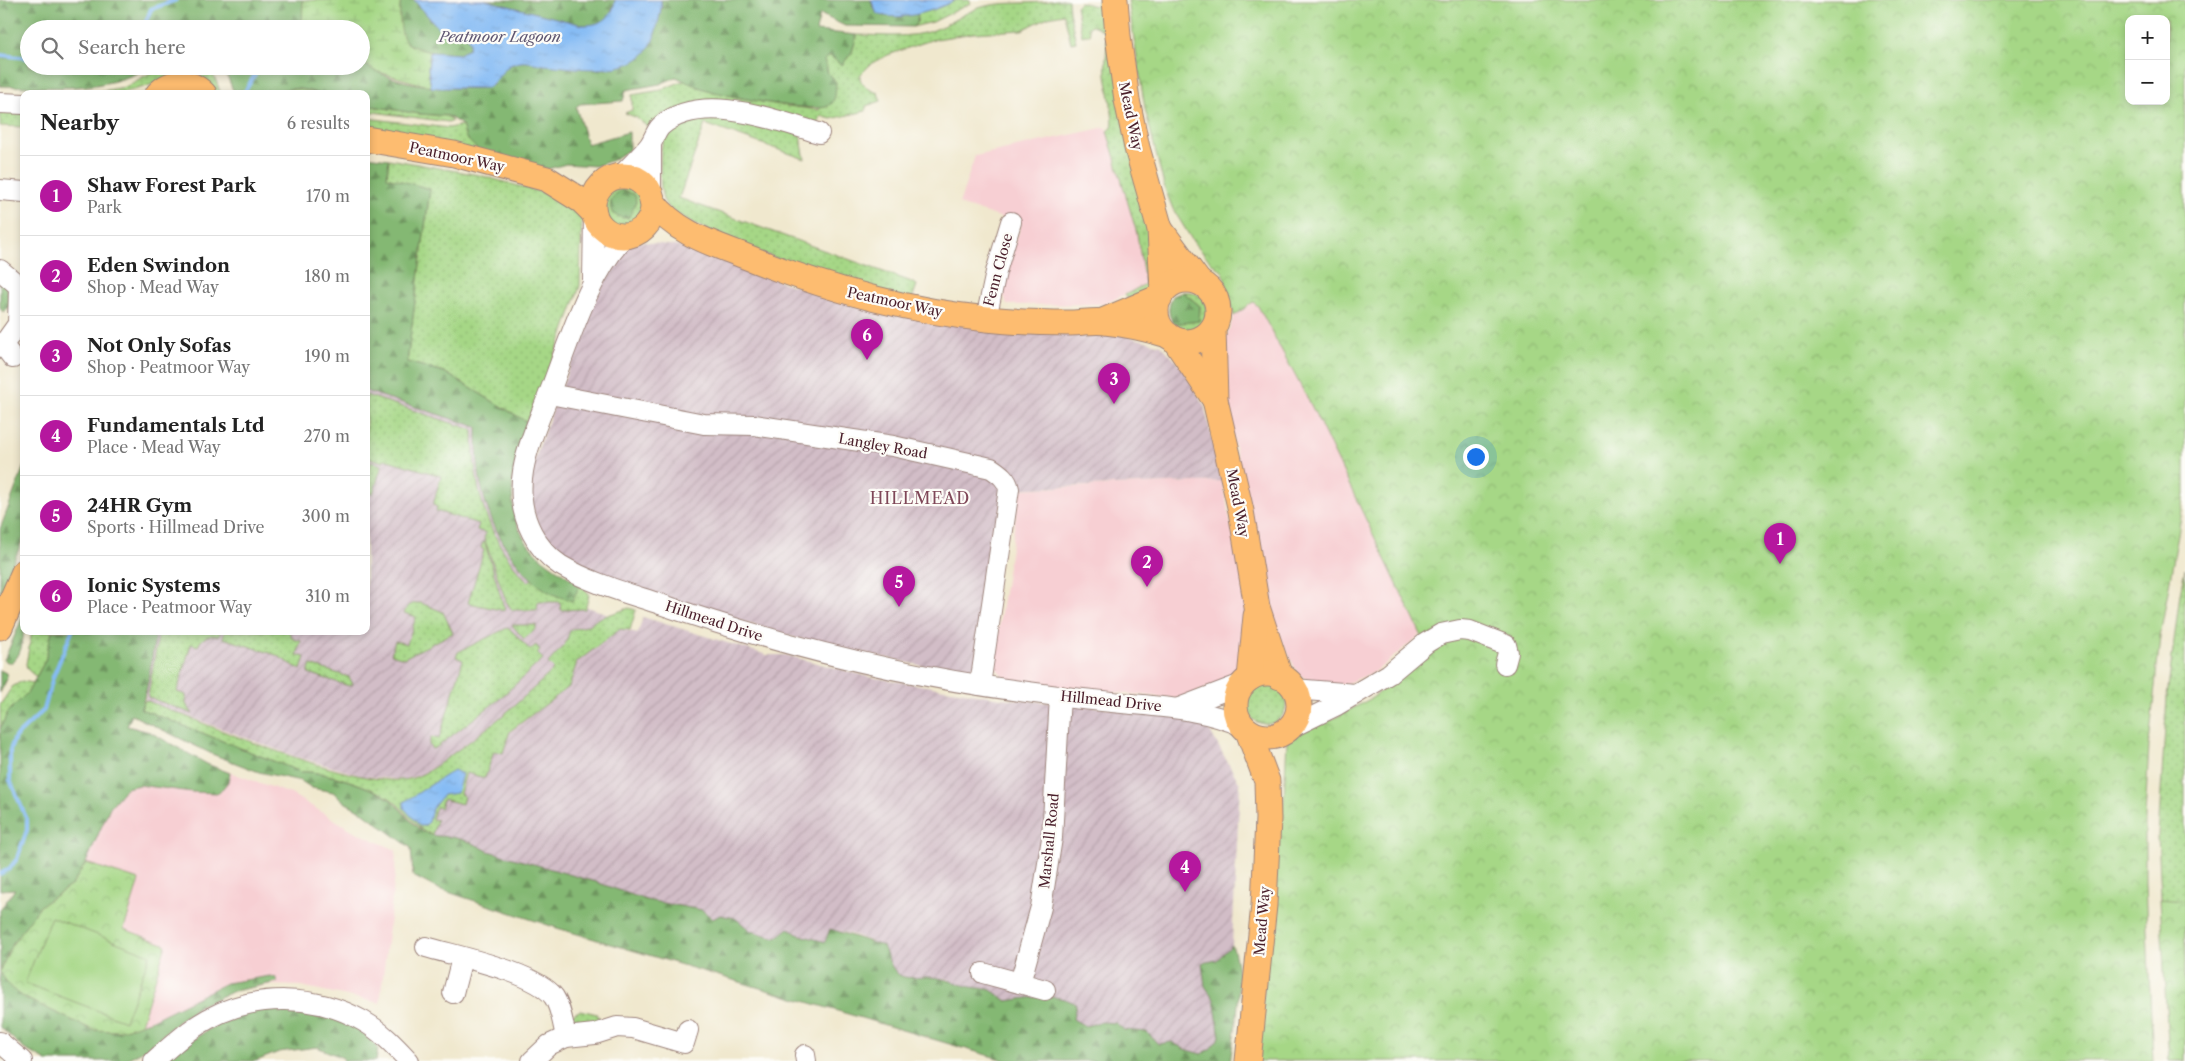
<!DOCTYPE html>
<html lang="en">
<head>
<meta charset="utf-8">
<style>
	body { margin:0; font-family:"Libre Caslon Text",serif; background:#f2f2f2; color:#222 }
	.controls { position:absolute; right:15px; top:15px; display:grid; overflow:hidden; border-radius:10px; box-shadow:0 2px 8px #0003 }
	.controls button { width:45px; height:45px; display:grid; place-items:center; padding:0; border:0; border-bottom:1px solid #e0e0e0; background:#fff; color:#222; font:25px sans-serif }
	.you { position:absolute; left:1475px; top:456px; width:18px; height:18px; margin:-12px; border:4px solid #fff; border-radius:50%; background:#1a73e8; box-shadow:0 0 0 8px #1a73e833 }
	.badge { display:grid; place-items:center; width:32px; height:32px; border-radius:50%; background:#b5179e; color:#fff; font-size:16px; font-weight:700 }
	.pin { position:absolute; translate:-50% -41px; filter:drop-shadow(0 1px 2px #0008) }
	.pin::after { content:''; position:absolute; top:26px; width:18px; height:15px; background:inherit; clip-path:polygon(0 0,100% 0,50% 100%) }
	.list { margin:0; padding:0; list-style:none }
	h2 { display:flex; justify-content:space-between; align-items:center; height:65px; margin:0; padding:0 20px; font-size:21px }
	h2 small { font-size:16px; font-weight:400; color:#767676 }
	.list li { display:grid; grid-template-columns:32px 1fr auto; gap:15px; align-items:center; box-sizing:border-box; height:80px; padding:0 20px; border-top:1px solid #e0e0e0 }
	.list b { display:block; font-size:19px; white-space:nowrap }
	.list p { margin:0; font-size:16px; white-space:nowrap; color:#767676 }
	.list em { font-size:16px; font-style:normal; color:#767676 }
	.icon { flex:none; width:28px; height:28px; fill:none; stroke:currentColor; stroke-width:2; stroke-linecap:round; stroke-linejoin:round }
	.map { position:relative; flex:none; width:2185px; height:1061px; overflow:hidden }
	.search { position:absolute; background:#fff; box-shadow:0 2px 8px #0003; left:20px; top:20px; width:350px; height:55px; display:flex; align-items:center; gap:12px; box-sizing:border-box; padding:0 18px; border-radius:28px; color:#767676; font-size:19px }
	.panel { position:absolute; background:#fff; box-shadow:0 2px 8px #0003; left:20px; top:90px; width:350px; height:545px; border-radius:10px }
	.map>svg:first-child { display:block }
	.built { fill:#f7cfd3 }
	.industrial { fill:url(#industrial-furrows) }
	.grass { fill:url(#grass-dots); stroke:#787b58 }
	.forest { fill:url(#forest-firs); stroke:#676c4f }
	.wetland { fill:url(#wetland-marsh); stroke:#787b58 }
	.park { fill:url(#park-crowns); stroke:#787b58; fill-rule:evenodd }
	.garden { fill:#a6d786; stroke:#787b58 }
	.water { fill:url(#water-ripples); stroke:#686d90 }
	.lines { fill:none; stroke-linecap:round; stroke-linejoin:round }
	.stream { stroke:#85bbf4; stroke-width:4 }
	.minor-casing { stroke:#9d847c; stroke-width:22 }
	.major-casing { stroke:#9d847c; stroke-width:27 }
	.minor { stroke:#fff; stroke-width:20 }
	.major { stroke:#fdbc6f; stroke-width:25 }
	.labels { text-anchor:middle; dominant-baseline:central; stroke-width:4.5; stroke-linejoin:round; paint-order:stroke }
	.street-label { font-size:14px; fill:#4a1f2b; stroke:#fdfcf7 }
	.water-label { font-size:15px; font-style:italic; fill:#5f5671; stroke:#fdfcf7 }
	.quarter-label { font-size:16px; letter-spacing:1px; fill:#7f4758; stroke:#fdfcf7 }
</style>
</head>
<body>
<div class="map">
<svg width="2185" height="1061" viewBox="0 0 2185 1061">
	<defs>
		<pattern id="industrial-furrows" width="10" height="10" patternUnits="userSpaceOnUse" patternTransform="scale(1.25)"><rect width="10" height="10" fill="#d2bdc7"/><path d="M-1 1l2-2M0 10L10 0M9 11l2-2" fill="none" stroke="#b6a2ab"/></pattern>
		<pattern id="grass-dots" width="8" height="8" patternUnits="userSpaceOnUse" patternTransform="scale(1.25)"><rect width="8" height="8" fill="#a6d786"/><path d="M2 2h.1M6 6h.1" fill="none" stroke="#90b874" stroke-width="1.8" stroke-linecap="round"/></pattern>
		<pattern id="forest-firs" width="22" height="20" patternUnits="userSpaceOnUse" patternTransform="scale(1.25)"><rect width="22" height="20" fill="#84b873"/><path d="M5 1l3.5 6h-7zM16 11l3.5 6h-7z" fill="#6e955f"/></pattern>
		<pattern id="wetland-marsh" width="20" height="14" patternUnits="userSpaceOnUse" patternTransform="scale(1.25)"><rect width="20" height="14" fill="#a6d786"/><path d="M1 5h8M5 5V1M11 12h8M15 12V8" fill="none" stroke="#90b874"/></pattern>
		<pattern id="park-crowns" width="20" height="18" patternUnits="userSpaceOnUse" patternTransform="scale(1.25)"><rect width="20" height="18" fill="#a6d786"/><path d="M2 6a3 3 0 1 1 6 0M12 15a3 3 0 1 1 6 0" fill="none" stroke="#90b874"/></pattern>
		<pattern id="water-ripples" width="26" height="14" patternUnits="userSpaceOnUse" patternTransform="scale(1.25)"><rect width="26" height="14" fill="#85bbf4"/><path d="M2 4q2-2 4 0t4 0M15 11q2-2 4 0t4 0" fill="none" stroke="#74a0d1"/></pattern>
	</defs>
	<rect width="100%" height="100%" fill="#fdfcf7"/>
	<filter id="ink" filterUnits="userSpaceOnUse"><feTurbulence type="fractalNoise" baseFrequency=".02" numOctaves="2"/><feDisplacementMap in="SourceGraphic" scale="10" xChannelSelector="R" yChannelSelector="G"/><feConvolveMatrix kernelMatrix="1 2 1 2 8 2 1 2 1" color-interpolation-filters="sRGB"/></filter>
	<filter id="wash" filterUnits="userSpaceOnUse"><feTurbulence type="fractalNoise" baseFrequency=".0096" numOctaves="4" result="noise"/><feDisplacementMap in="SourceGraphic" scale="20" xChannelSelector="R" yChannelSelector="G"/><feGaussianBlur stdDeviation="1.12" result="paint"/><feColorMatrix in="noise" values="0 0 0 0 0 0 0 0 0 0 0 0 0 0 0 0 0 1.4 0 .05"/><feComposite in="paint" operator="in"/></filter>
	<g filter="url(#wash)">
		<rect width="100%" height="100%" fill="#f0e8ce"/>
		<g class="built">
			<path d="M1106,127L1137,234L1145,284L1105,304L1007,305L1002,289L1021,224L959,204L975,156Z"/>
			<path d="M1254,302L1258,306L1312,407L1421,634L1375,672L1342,685L1313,683L1298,674L1270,616L1225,399L1222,349L1234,316Z"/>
			<path d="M1222,481L1243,582L1247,614L1238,673L1230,679L1179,699L1014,682L1002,675L993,664L1020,489Z"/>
			<path d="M132,726L150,732L207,764L291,794L354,831L396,850L395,874L380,1003L301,986L269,985L235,991L190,1012L146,1049L122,1061H47L24,1049L2,1030L0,1027V910Z"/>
		</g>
		<g class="industrial">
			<path d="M636,241L683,247L723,258L790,285L1111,332L1161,345L1184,370L1204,405L1222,481L1004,489L976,664L964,675L795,638L598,576L554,551L541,533L534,514L529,488L533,465L543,435L596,298L615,263L631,243Z"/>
			<path d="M366,391L477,427L479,472L484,497L500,535L517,563L542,587L581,605L606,613L607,618L519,703L442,762L420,775L402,780L363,776L294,756L145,700L156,631H366Z"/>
			<path d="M643,617L767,655H786L870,677L1001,698L1202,717L1240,784L1232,945L1217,960L1202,963L1205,986L1214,999L1220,1037L1210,1049L1202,1054L1184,1049L1172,1042L1158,1044L1147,1032L1124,1030L1116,1023L1102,1022L1085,1026L1030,998L1007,1002L988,988L975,989L958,985L948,979L930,977L911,978L898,975L889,962L883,946L854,935L830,929L826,942L797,934L789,928L776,938L751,931L735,918L714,919L702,910L646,900L596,882L488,851L471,842L454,837H436L432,835L436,820L432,819L436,807L443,799L462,804L460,794L466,773L494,751L503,753L510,732L569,687L577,662L620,629L638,633Z"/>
		</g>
		<g class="grass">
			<path d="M956,0H969L971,3L933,22L913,27L917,22L918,13L933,10Z"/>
			<path d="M1056,0H1068L1069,11L1076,42L1071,43L1064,14L1048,17L1022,30L973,33L931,40L888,55L872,63L860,75C859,84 869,90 878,93L881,101L866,106V111L831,119L821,116L818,124L663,114L648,127L635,117L625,113L632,110V95L661,90L685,80C722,98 778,105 819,110L836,82L828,73L824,60L830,56L842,65L852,52L857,35C882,35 910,39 934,30C952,23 967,10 986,6C1009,1 1033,5 1056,0Z"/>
			<path d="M1099,0H1108L1148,214L1156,286L1128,299L1125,295L1145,284L1137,234L1107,131L1112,128C1115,119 1107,85 1106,74C1104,61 1109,46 1105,34C1103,29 1097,27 1092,25L1089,27L1090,34L1082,36L1076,6L1080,2L1095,6Z"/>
			<path d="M163,66H188C180,78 133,91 118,93C108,95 96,94 86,94L125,87Z"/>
			<path d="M201,66C215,71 216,82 221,94H216L201,77Z"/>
			<path d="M287,89H299L322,94L284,92L271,94Z"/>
			<path d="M366,105L420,114L448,116L452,121L448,122L366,111Z"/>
			<path d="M0,112L24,113V127L0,126Z"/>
			<path d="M366,118L449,128L462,125L466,138L481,153L366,132Z"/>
			<path d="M718,118L800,134L805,159L705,124L679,198L909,281L917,285L912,299C895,296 876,293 860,288C827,277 680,227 665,203C659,194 660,162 661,150C665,122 694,120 718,118Z"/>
			<path d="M389,159L479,175L544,193L582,213L580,286L562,337L527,422L444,372L407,362L430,189L386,177Z"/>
			<path d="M623,185C670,192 626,252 605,219C596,203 606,186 623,185Z"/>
			<path d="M1183,292C1207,289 1216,315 1197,329L1184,330L1174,324L1199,320L1200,306Z"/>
			<path d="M366,395L473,430C473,488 487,540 528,582L532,579L542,587L580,585L586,590L589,596L585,609L561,610L560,602H538L537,610H512L506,601L484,538L486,533L477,530L479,524L436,511L437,507L433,505L441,476L384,459L383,462L366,457Z"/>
			<path d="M371,462L382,465L373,494L366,492V477Z"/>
			<path d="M483,542L485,543L505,611L468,603L484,550L481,548Z"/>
			<path d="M2185,569V1061H2169L2158,836L2167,697L2180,593Z"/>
			<path d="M415,603H421L443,612L453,633L404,658L391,654L395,641L407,644L416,617L404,613L408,606Z"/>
			<path d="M629,608L636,610L630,630L620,629L577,662L569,687L510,731L503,753L494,751L485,778L466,773L460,794L464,796L462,804L443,799L440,808L436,807L432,819L437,820L432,835C414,828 406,810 391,799C372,787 323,770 301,772L141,709L145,700C197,720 365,794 413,778C428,773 442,762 455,752C491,727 523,699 554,669L548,663L565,644L570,631L573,629L587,626L599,618Z"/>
			<path d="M512,625H536V629L524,639Z"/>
			<path d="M507,628L512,631L530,650L536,645L540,650L537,653L543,659L498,700L437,747L432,749L429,745L431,737L439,739L463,660L456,657L458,652Z"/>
			<path d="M32,631H52L45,661L36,677L27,669L26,664Z"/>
			<path d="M159,631H221L219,636C209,634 202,637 198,646L191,644L177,692L186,695V704L193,714L148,697Z"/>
			<path d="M225,631H289L293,639L301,641L297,655L305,657L301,670L276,655L223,638Z"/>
			<path d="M311,665L349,677L353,684L349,686L308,673Z"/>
			<path d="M22,681L33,683L28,692L8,712L0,729V705L12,687Z"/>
			<circle cx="1266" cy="704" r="20"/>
			<path d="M581,1010L597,1014L603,1026L579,1030L570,1024L572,1015Z"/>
		</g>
		<g class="forest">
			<path d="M0,0H303L302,29H29V66H151C103,94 53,87 0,86Z"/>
			<path d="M401,0H414L440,30L466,35L470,42L469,48C467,50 464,54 460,54C447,57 409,50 402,38C397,28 399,11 401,0Z"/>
			<path d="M485,0H615V2L608,19L593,25H583Z"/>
			<path d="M661,0H871L873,8L884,16L918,13L917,22L913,27L845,26L820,14L816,31L857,35L852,52L842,65L830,56L824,60L828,73L836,82C835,91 837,101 828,106C818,114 720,95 704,89C694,86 685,81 676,77L660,84L626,90L623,101L580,104L576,107L587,144L629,132V150L613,160L596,166L566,164L548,169L481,153L466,138L462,125L448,116L420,114L366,105V94C352,94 337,96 323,94C315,93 307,90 299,89C277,87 255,101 233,90L225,71L219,66H361V62C395,87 445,89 486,88L493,85L499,74L507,66L522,61L608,69L662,8Z"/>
			<path d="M366,156L389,159L387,177L430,189L407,362L444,372L527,422C512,461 501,516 533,550C545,563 565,574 580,585L572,601C564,598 555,596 547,591C513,569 489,524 481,485C477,466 477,446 477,427L366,391Z"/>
			<path d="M623,190L635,195L636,202L629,217L623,218L613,214C607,203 612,194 623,190Z"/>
			<path d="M0,278L6,281L8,295L16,302L3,312L0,308Z"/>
			<path d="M1183,292L1200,306L1199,321L1174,324C1167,314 1168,306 1173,296Z"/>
			<path d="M24,466V537L0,594V529Z"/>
			<path d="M24,614C24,627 25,657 10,663L4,660Z"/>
			<path d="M52,631H156L148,683L141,709L301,772C321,770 377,788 392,801C403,810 413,827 426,833C436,838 445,835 456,838C467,840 477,845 488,851L596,882L646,900L702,910L713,919L720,915L735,918L751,931L776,938L789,928L797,934L825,942L830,929L883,946C887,955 890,967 898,974C905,980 919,977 928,977C951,977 963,990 988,988L1007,1001C1029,998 1056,992 1076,1004L1073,1019L1085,1026L1102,1022L1116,1023L1124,1030L1147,1032L1158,1044L1172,1042L1184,1049L1202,1054L1210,1049L1220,1037L1214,999L1205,986L1202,963L1217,960L1232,945C1245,981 1236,1024 1230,1061H1007L557,928L436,888L413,876L411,848L361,811L346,803L333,792L312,788L301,781L259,772L212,754L132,715L127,726L150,732L207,764L230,773L228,782L219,793L192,792L139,785L126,788L110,807L86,863L72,885L40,906L25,998L93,1030L118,1031L150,1021L226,983L270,976L276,978L278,982L234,991L199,1006L180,1020L146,1049L123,1061H47L24,1049L0,1027V910L15,889L0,890V729L8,712L28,692L45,661Z"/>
			<path d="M0,670L6,673L7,679L0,693Z"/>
			<path d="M255,1010C304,1010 343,1007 378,1048L376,1061H344L343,1058L317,1047L279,1052L256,1061H159L211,1028Z"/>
		</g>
		<path class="wetland" d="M303,0H401C399,8 400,12 400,20C402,45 407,45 430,52L428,69L431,87L375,71L361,62V29H302Z"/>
		<g class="park">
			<path d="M1128,0H2185V494L2160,637L2149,745L2145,818V884L2153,1061H1257L1276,849L1284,799L1287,740L1289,736L1327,722L1372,698L1429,651L1312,407L1258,306L1253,302L1234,316L1223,272L1212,263L1194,243L1173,209L1165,189L1145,109ZM2129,19H2166V101H2129Z"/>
			<path d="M86,863L139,880L124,929L166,945L141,1024L118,1031L93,1030L25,998L11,988L0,972L11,946L40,906L72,885Z"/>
			<path d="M2160,899L2185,901V1061H2169Z"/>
		</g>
		<path class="garden" d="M51,917L150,955L125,1021L25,983Z"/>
		<g class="water">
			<path d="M414,0H485L583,25C600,25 613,19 615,0H661C662,11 658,23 655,34C643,81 580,68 544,65C537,64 528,61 521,62C500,64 501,82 486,88H438L431,87L428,69L430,52L460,54L469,48L470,42L466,35L440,30Z"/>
			<path d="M871,0H956C934,11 902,22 877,14Z"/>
			<path d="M454,770L462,774L457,793L443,795L432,809L429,822L424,826H420L404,808V802Z"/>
		</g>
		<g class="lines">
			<g class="stream">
				<path d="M143,29L151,9L176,0"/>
				<path d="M0,55L29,58"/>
				<path d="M118,66L135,68L142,66"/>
				<path d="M244,93L260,66"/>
				<path d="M0,874L9,869L17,859L27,830V820L10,780V750L15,737L44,710L53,677L72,631"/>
			</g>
		</g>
	</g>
	<g filter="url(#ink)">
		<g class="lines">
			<defs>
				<g id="minor">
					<path d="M0,103L24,104"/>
					<path d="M651,144V196"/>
					<path d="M621,176C630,166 641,156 649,146C654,140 655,132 661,126C701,91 775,120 819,133"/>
					<path d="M0,190L24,192"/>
					<path d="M626,236C588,272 567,349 547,399C530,442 508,488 532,533C538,545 548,557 560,565C590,583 627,593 660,604C777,644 897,675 1020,691C1054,696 1088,700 1122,703C1163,707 1205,709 1242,726"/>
					<path d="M0,270L19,286L24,285"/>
					<path d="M593,280L594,216"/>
					<path d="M986,319L996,272L1011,222"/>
					<path d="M13,358L3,345L18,324L19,286"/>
					<path d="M550,394L704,424L754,425L893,446L991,468C1000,474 1007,479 1009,489L980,685"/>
					<path d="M1294,689L1355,694"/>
					<path d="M1179,708L1244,683"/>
					<path d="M1288,729L1337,705L1389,674L1426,643L1441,634L1460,630L1470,631L1506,645L1508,653L1505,664"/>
					<path d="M426,947C456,956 536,972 554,997C561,1008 563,1024 566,1037"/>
					<path d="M983,973L1045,990"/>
					<path d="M1020,983L1041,907L1052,838L1060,696"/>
					<path d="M453,993L462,958"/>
					<path d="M0,1042L22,1061"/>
					<path d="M805,1055L806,1061"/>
					<path d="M154,1061C171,1046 188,1030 208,1019C255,993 316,994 363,1021C381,1031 395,1046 409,1061"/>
					<path d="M532,1061L549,1045L566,1037L595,1034L617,1027L633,1028L684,1043L688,1030"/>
				</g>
				<g id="major">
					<path d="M1115,0L1118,36L1127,100L1137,148L1160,229L1163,291"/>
					<path d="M158,94C171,80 190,80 204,94"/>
					<path d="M366,139L454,154L547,179L582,201L594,213"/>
					<circle cx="623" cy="206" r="30"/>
					<path d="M652,201C673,231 710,243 742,255C821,287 902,310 987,319C1015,322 1043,323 1071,323C1082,323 1094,320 1105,322C1126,324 1148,329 1168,335"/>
					<path d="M1160,229L1199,282"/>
					<circle cx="1187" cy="311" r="31"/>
					<path d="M1103,321L1160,297"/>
					<path d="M1213,328L1215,400L1241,511L1257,607L1280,677"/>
					<path d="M1174,339L1215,400"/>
					<path d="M0,627L24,572"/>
					<circle cx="1267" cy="705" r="32"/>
					<path d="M1250,678L1256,616"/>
					<path d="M1248,1061L1264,905L1268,819L1267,781L1248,731"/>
				</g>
			</defs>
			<use href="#minor" class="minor-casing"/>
			<use href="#major" class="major-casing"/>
			<use href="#minor" class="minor"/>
			<use href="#major" class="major"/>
		</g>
	</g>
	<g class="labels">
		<g class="street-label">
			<text transform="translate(1131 116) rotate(78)">Mead Way</text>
			<text transform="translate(457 157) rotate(12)">Peatmoor Way</text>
			<text transform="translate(998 270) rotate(-75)">Fenn Close</text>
			<text transform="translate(895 302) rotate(12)">Peatmoor Way</text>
			<text transform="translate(883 446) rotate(10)">Langley Road</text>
			<text transform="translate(1238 503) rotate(79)">Mead Way</text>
			<text transform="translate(714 621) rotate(18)">Hillmead Drive</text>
			<text transform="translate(1111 701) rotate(6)">Hillmead Drive</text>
			<text transform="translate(1049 841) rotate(-84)">Marshall Road</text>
			<text transform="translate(1262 921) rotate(-85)">Mead Way</text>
		</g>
		<g class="water-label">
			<text x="500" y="36">Peatmoor Lagoon</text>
		</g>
		<g class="quarter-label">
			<text x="920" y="498">HILLMEAD</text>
		</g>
	</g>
</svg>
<div class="controls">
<button>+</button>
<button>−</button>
</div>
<div class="you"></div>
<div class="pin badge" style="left:1780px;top:564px">1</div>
<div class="pin badge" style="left:1147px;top:587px">2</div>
<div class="pin badge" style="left:1114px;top:404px">3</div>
<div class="pin badge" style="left:1185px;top:892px">4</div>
<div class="pin badge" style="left:899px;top:607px">5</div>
<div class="pin badge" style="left:867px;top:360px">6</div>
<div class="search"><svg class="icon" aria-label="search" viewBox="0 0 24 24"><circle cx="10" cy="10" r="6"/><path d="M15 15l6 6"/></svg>Search here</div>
<section class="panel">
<h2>Nearby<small>6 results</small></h2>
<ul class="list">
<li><span class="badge">1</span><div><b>Shaw Forest Park</b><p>Park</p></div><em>170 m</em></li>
<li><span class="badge">2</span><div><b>Eden Swindon</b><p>Shop · Mead Way</p></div><em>180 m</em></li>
<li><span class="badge">3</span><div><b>Not Only Sofas</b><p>Shop · Peatmoor Way</p></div><em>190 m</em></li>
<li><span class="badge">4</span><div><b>Fundamentals Ltd</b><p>Place · Mead Way</p></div><em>270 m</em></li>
<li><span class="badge">5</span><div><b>24HR Gym</b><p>Sports · Hillmead Drive</p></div><em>300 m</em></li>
<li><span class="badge">6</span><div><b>Ionic Systems</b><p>Place · Peatmoor Way</p></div><em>310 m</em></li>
</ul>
</section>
</div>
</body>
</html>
